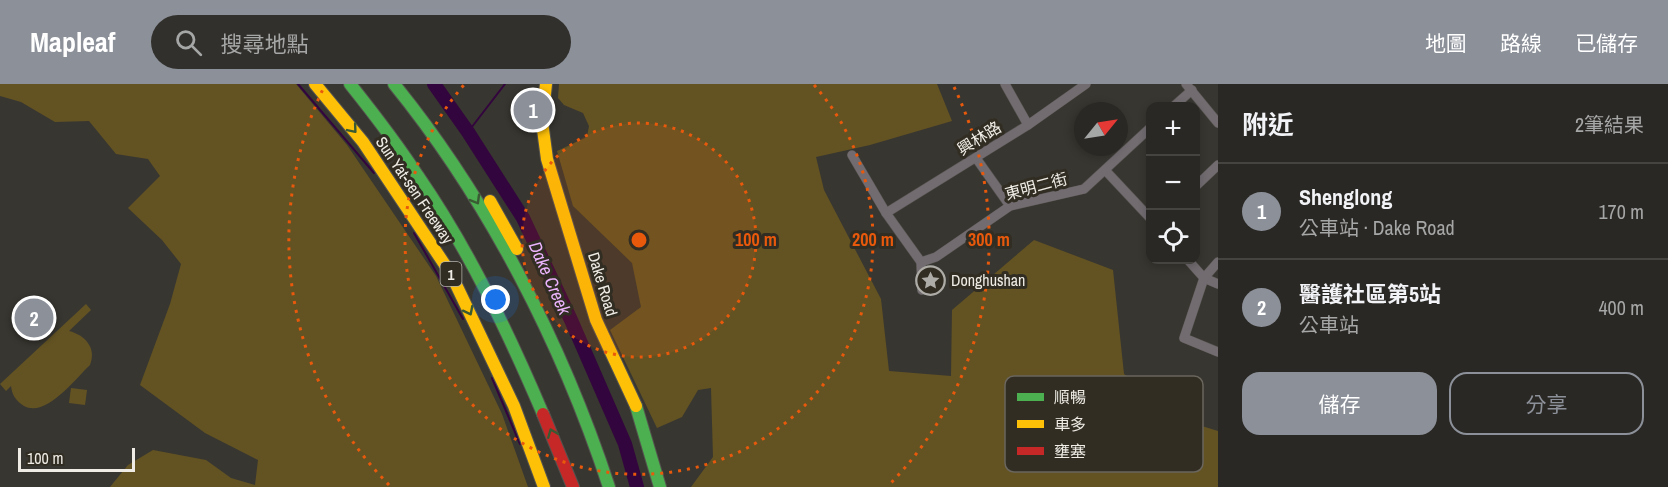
<!DOCTYPE html>
<html lang="zh-TW">
<head>
<meta charset="utf-8">
<style>
	body { margin:0; font-family:"Archivo Narrow","Noto Sans TC",sans-serif; background:#32302c; color:#f1f3f6 }
	.controls { position:absolute; right:18px; top:18px; display:grid; overflow:hidden; border-radius:12px; box-shadow:0 3px 9px #0003 }
	.controls button { width:54px; height:54px; display:grid; place-items:center; padding:0; border:0; border-bottom:2px solid #464441; background:#2a2824; color:#f1f3f6; font:30px sans-serif }
	.compass { position:absolute; left:1074px; top:18px; width:54px; height:54px; border-radius:50%; background:#2a2824; box-shadow:0 3px 9px #0003; rotate:60deg }
	.scale { position:absolute; left:18px; bottom:15px; width:117px; box-sizing:border-box; padding-left:6px; border:3px solid #eeece5; border-top:0; font-size:16px; line-height:21px; white-space:nowrap; color:#eeece5; -webkit-text-stroke:4px #312d23; paint-order:stroke }
	.you { position:absolute; left:496px; top:216px; width:21px; height:21px; margin:-15px; border:4px solid #fff; border-radius:50%; background:#1a73e8; box-shadow:0 0 0 9px #1a73e833 }
	.badge { display:grid; place-items:center; width:39px; height:39px; border-radius:50%; background:#8c9099; color:#fff; font-size:20px; font-weight:700 }
	.pin { position:absolute; translate:-50% -50%; border:3px solid #fff; box-shadow:0 2px 6px #0006 }
	.list { margin:0; padding:0; list-style:none }
	h2 { display:flex; justify-content:space-between; align-items:center; height:78px; margin:0; padding:0 24px; font-size:26px }
	h2 small { font-size:20px; font-weight:400; color:#a5a6a6 }
	.list li { display:grid; grid-template-columns:39px 1fr auto; gap:18px; align-items:center; box-sizing:border-box; height:96px; padding:0 24px; border-top:2px solid #464441 }
	.list b { display:block; font-size:22px; white-space:nowrap }
	.list p { margin:0; font-size:20px; white-space:nowrap; color:#a5a6a6 }
	.list em { font-size:20px; font-style:normal; color:#a5a6a6 }
	.actions { display:flex; gap:12px; padding:18px 24px }
	.actions a { flex:1; padding:14px 0; border:2px solid #8c9099; border-radius:18px; text-align:center; font-size:21px; color:#8c9099 }
	.actions .main { background:#8c9099; color:#fff }
	.icon { flex:none; width:33px; height:33px; fill:none; stroke:currentColor; stroke-width:2; stroke-linecap:round; stroke-linejoin:round }
	.map { position:relative; flex:none; width:1218px; height:403px; overflow:hidden }
	header { display:flex; align-items:center; gap:36px; box-sizing:border-box; height:84px; padding:0 30px; background:#8c9099; color:#fff }
	header strong { font-size:28px }
	nav { display:flex; gap:33px; margin-inline-start:auto; font-size:21px }
	.search { width:420px; height:54px; background:#32302c; display:flex; align-items:center; gap:15px; box-sizing:border-box; padding:0 21px; border-radius:33px; color:#a5a6a6; font-size:22px }
	main { display:flex }
	aside { flex:1; background:#2a2824 }
	.map>svg:first-child { display:block }
	.green { fill:#635323 }
	.lines { fill:none; stroke-linecap:round; stroke-linejoin:round }
	.stream { stroke:#33053e; stroke-width:2 }
	.river { stroke:#33053e; stroke-width:14 }
	.street-casing { stroke:#54524e; stroke-width:10 }
	.fast-casing { stroke:#54524e; stroke-width:14 }
	.slow-casing { stroke:#54524e; stroke-width:14 }
	.jam-casing { stroke:#54524e; stroke-width:14 }
	.street { stroke:#726c71; stroke-width:9 }
	.fast { stroke:#4caf50; stroke-width:12 }
	.slow { stroke:#ffc107; stroke-width:12 }
	.jam { stroke:#c62828; stroke-width:12 }
	.oneway { stroke:#3a5a33 }
	.ring { fill:none; stroke:#e8590c; stroke-width:3; stroke-dasharray:3 6 }
	.labels { text-anchor:middle; dominant-baseline:central; stroke-width:6; stroke-linejoin:round; paint-order:stroke }
	.shield { fill:#312d23; stroke:#b5b3ab; stroke-width:1.5 }
	.shield-label { font-size:15px; font-weight:bold; fill:#eeece5 }
	.street-label { font-size:16px; fill:#eeece5; stroke:#312d23 }
	.poi-label { font-size:16px; fill:#eeece5; stroke:#312d23; text-anchor:start }
	.water-label { font-size:18px; font-style:italic; fill:#ebb3fc; stroke:#312d23 }
	.key { fill:#312d23; stroke:#6a665d; stroke-width:1.5 }
	.key-label { font-size:16px; fill:#eeece5 }
	.centre { fill:#e8590c; stroke:#312d23; stroke-width:3 }
	.ring-label { font-size:18px; text-anchor:middle; font-weight:bold; fill:#e8590c; stroke:#312d23; stroke-width:6; stroke-linejoin:round; paint-order:stroke }
</style>
</head>
<body>
<header>
<strong>Mapleaf</strong>
<div class="search"><svg class="icon" aria-label="search" viewBox="0 0 24 24"><circle cx="10" cy="10" r="6"/><path d="M15 15l6 6"/></svg>搜尋地點</div>
<nav><a>地圖</a><a>路線</a><a>已儲存</a></nav>
</header>
<main>
<div class="map">
<svg width="1218" height="403" viewBox="0 0 1218 403">
	<rect width="100%" height="100%" fill="#383630"/>
	<g class="green">
		<path d="M0,0H296L347,61L436,192L502,330L528,403H110L128,381L153,366L206,376L231,394L255,401L258,376L205,349L140,301L170,220L181,180L162,156L128,124L160,92L148,75L116,70L89,37L55,38L21,18L0,12Z"/>
		<path d="M559,0H937L952,37L870,61L816,73L824,106L881,215L889,287L951,292L952,226L1034,156L1113,186L1124,290L1179,335L1218,347V403H691L713,373L711,304L698,306L682,333L657,344L610,246L641,223L632,179L573,122L557,67L587,53L589,42L583,29L564,21L558,14Z"/>
		<path d="M86,220L91,226L69,247C85,251 97,264 90,281C75,295 46,334 24,322C16,317 12,311 11,302L6,307L0,300Z"/>
		<path d="M71,304L87,306L85,321L69,319Z"/>
	</g>
	<g class="lines">
		<g class="stream">
			<path d="M298,0L374,89"/>
			<path d="M468,48L505,0"/>
			<path d="M414,149L463,235"/>
			<path d="M492,294L520,360"/>
		</g>
		<path class="river" d="M434,0L468,48L523,134L571,236L625,360L637,403"/>
		<defs>
			<g id="street">
				<path d="M1005,0L1028,41"/>
				<path d="M1186,0L1218,39"/>
				<path d="M1174,22L1192,6"/>
				<path d="M852,71L886,129L921,178L922,206"/>
				<path d="M976,74L1010,122"/>
				<path d="M1105,86L1150,134"/>
				<path d="M1196,102L1218,81"/>
				<path d="M886,129L1028,41L1086,0"/>
				<path d="M1188,176L1204,194L1218,200"/>
				<path d="M921,178L936,173L1010,122L1084,105L1150,44"/>
				<path d="M1218,178L1204,194L1184,254L1218,268"/>
			</g>
			<g id="fast">
				<path d="M350,0C374,30 397,60 418,92C469,166 508,248 543,330"/>
				<path d="M394,0C489,117 562,260 609,403"/>
				<path d="M636,322L660,403"/>
			</g>
			<g id="slow">
				<path d="M315,0L363,58L451,190L514,322L544,403"/>
				<path d="M546,0L542,38L547,75L596,236L636,322"/>
				<path d="M490,117L517,165"/>
			</g>
			<path id="jam" d="M543,330L573,403"/>
		</defs>
		<use href="#street" class="street-casing"/>
		<use href="#fast" class="fast-casing"/>
		<use href="#slow" class="slow-casing"/>
		<use href="#jam" class="jam-casing"/>
		<use href="#street" class="street"/>
		<use href="#fast" class="fast"/>
		<use href="#slow" class="slow"/>
		<use href="#jam" class="jam"/>
	</g>
	<defs><path id="oneway-chevron" d="M-2-3.5L2.5 0L-2 3.5" fill="none" stroke-width="1.6" stroke-linecap="round" stroke-linejoin="round" transform="scale(1.5)"/></defs>
	<g class="oneway">
		<use href="#oneway-chevron" transform="translate(353 45) rotate(50)"/>
		<use href="#oneway-chevron" transform="translate(476 116) rotate(60)"/>
		<use href="#oneway-chevron" transform="translate(469 227) rotate(63)"/>
		<use href="#oneway-chevron" transform="translate(552 349) rotate(-112)"/>
	</g>
	<circle cx="639" cy="156" r="117" fill="#e8590c" fill-opacity=".12"/>
	<g class="ring">
		<circle cx="639" cy="156" r="117"/>
		<path d="M814 1A234 234 0 1 1 464 1"/>
		<path d="M389 401A350 350 0 0 1 324 3M954 3A350 350 0 0 1 889 401"/>
	</g>
	<defs>
		<symbol id="sight-ring" viewBox="-11 -11 22 22"><circle r="9.5" fill="#312d23" stroke="#aeaca6" stroke-width="1.5"/><path d="M0-6L1.8-2.2L6-1.7L2.9 1.2L3.7 5.4L0 3.3L-3.7 5.4L-2.9 1.2L-6-1.7L-1.8-2.2Z" fill="#aeaca6"/></symbol>
	</defs>
	<g fill-rule="evenodd">
		<use href="#sight-ring" x="914" y="180" width="33" height="33"/>
	</g>
	<g class="labels">
		<rect class="shield" x="440.5" y="178" width="21" height="24" rx="4.5"/>
		<g class="shield-label">
			<text x="451" y="190">1</text>
		</g>
		<g class="street-label">
			<text transform="translate(979 54) rotate(-32)">興林路</text>
			<text transform="translate(1036 102) rotate(-15)">東明二街</text>
			<text transform="translate(415 106) rotate(56)">Sun Yat-sen Freeway</text>
			<text transform="translate(603 200) rotate(73)">Dake Road</text>
		</g>
		<g class="poi-label">
			<text x="951" y="196">Donghushan</text>
		</g>
		<g class="water-label">
			<text transform="translate(550 194) rotate(66)">Dake Creek</text>
		</g>
	</g>
	<rect x="1005" y="292" width="198" height="96" rx="9" class="key"/>
	<rect x="1017" y="309" width="27" height="8" fill="#4caf50"/>
	<rect x="1017" y="336" width="27" height="8" fill="#ffc107"/>
	<rect x="1017" y="363" width="27" height="8" fill="#c62828"/>
	<g class="key-label">
		<text x="1054" y="319">順暢</text>
		<text x="1054" y="346">車多</text>
		<text x="1054" y="373">壅塞</text>
	</g>
	<circle cx="639" cy="156" r="9" class="centre"/>
	<g class="ring-label">
		<text x="756" y="162">100 m</text>
		<text x="873" y="162">200 m</text>
		<text x="989" y="162">300 m</text>
	</g>
</svg>
<div class="controls">
<button>+</button>
<button>−</button>
<button><svg class="icon" aria-label="locate" viewBox="0 0 24 24"><circle cx="12" cy="12" r="6"/><path d="M12 2v4M12 18v4M2 12h4M18 12h4"/></svg></button>
</div>
<svg class="compass" viewBox="-18 -18 36 36"><path d="M0-13l5 13h-10z" fill="#e53935"/><path d="M0 13l5-13h-10z" fill="#a5a6a6"/></svg>
<div class="scale">100 m</div>
<div class="you"></div>
<div class="pin badge" style="left:533px;top:26px">1</div>
<div class="pin badge" style="left:34px;top:234px">2</div>
</div>
<aside>
<h2>附近<small>2筆結果</small></h2>
<ul class="list">
<li><span class="badge">1</span><div><b>Shenglong</b><p>公車站 · Dake Road</p></div><em>170 m</em></li>
<li><span class="badge">2</span><div><b>醫護社區第5站</b><p>公車站</p></div><em>400 m</em></li>
</ul>
<div class="actions"><a class="main">儲存</a><a>分享</a></div>
</aside>
</main>
</body>
</html>
